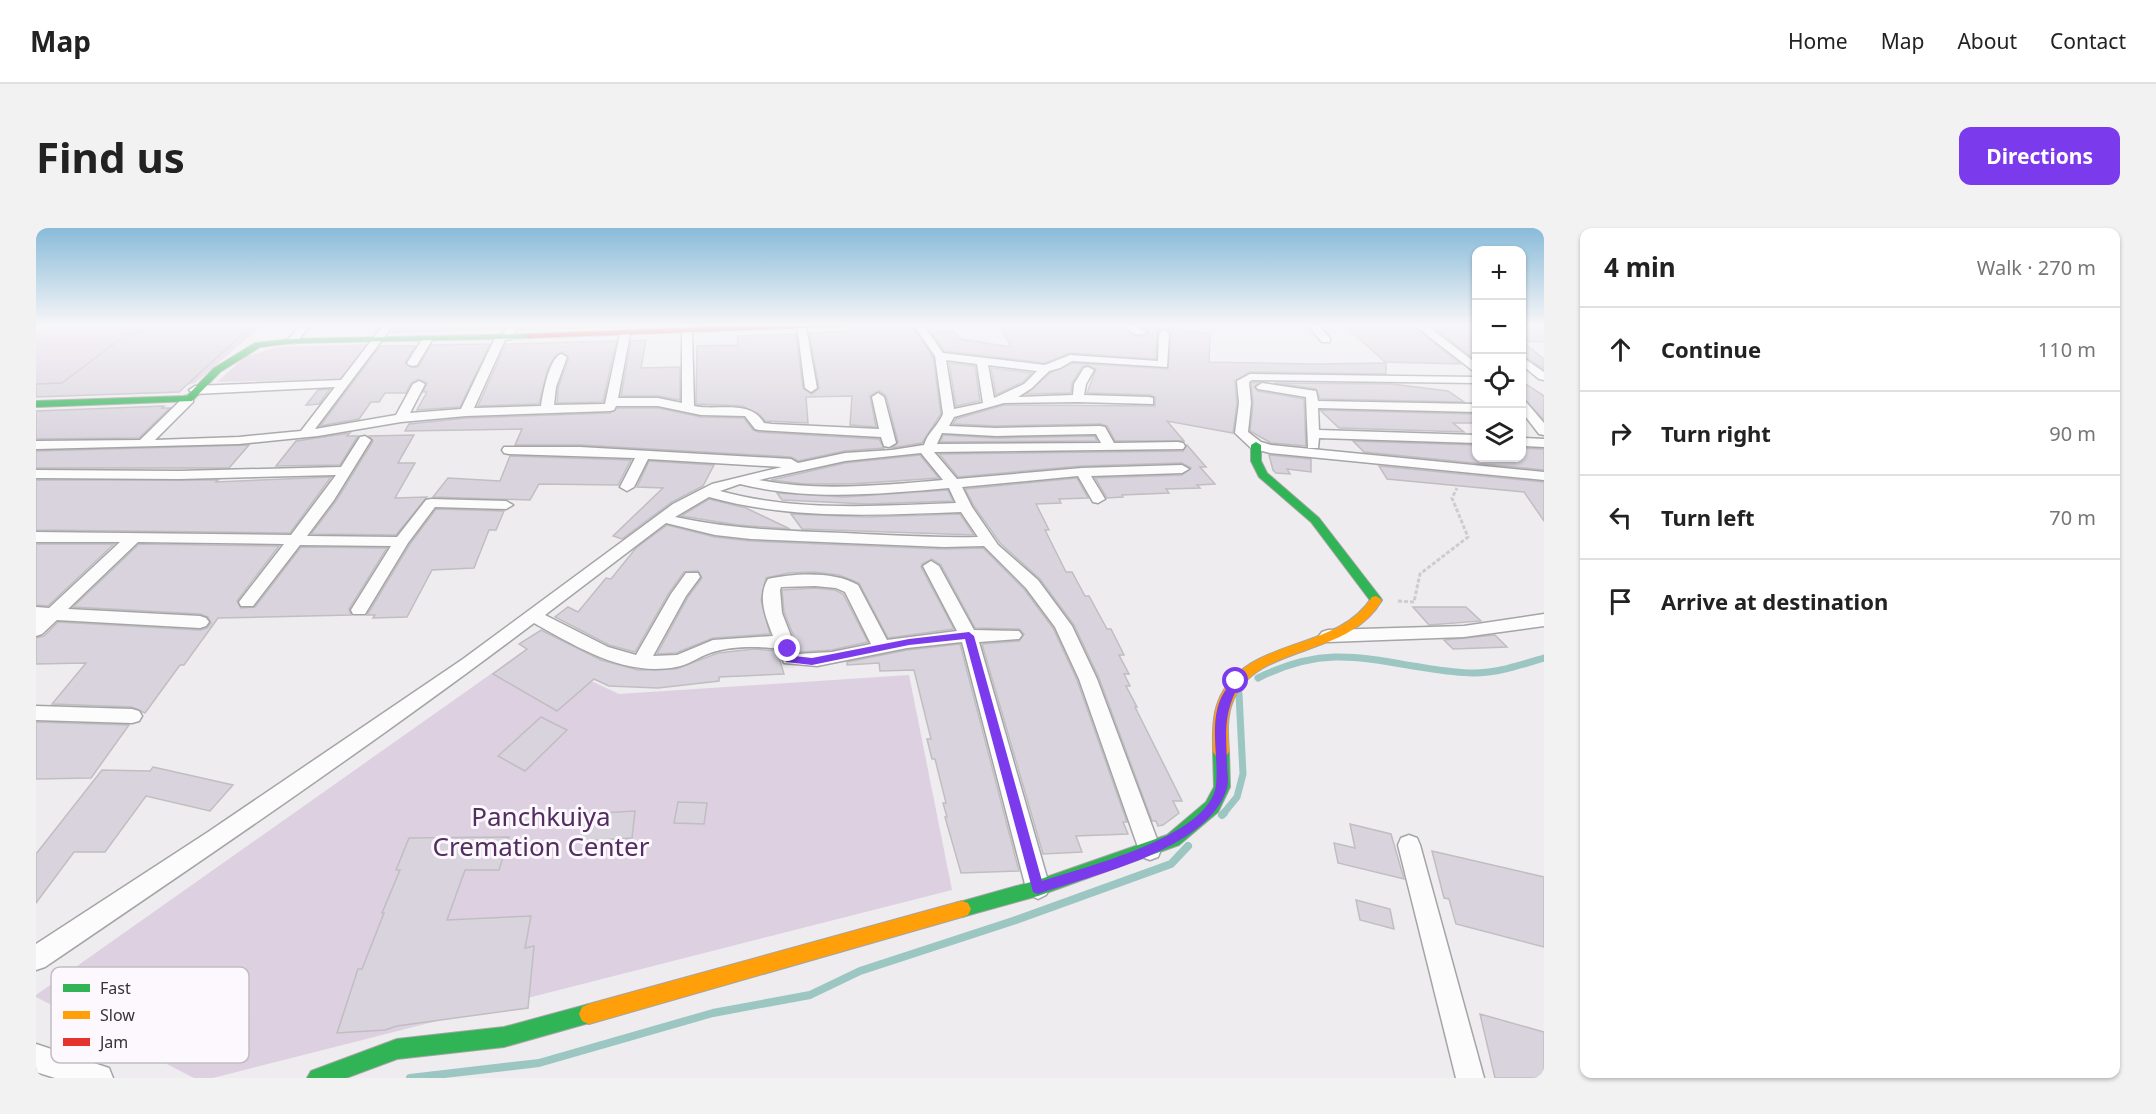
<!DOCTYPE html>
<html lang="en">
<head>
<meta charset="utf-8">
<style>
	body { margin:0; font-family:"Noto Sans",sans-serif; background:#f2f2f2; color:#222 }
	.controls { position:absolute; right:18px; top:18px; display:grid; overflow:hidden; border-radius:12px; box-shadow:0 2px 4px #0004 }
	.controls button { width:54px; height:54px; display:grid; place-items:center; padding:0; border:0; border-bottom:2px solid #e0e0e0; background:#fff; color:#222; font:30px sans-serif }
	.stop { position:absolute; width:18px; height:18px; margin:-14px; border:4px solid #7c3aed; border-radius:50%; background:#fff }
	.stop.end { background:#7c3aed; border-color:#fff; box-shadow:0 2px 6px #0008 }
	.list { margin:0; padding:0; list-style:none }
	h2 { display:flex; justify-content:space-between; align-items:center; height:78px; margin:0; padding:0 24px; font-size:26px }
	h2 small { font-size:20px; font-weight:400; color:#767676 }
	.list li { display:grid; grid-template-columns:39px 1fr auto; gap:18px; align-items:center; box-sizing:border-box; height:84px; padding:0 24px; border-top:2px solid #e0e0e0 }
	.list b { display:block; font-size:22px; white-space:nowrap }
	.list em { font-size:20px; font-style:normal; color:#767676 }
	.icon { flex:none; width:33px; height:33px; fill:none; stroke:currentColor; stroke-width:2; stroke-linecap:round; stroke-linejoin:round }
	.map { position:relative; flex:none; width:1508px; height:850px; overflow:hidden; border-radius:12px }
	header { display:flex; align-items:center; gap:36px; box-sizing:border-box; height:84px; padding:0 30px; background:#fff; border-bottom:2px solid #e0e0e0 }
	header strong { font-size:28px }
	nav { display:flex; gap:33px; margin-inline-start:auto; font-size:21px }
	.intro { display:flex; align-items:center; justify-content:space-between; box-sizing:border-box; height:144px; padding:0 36px }
	h1 { margin:0; font-size:42px }
	.button { padding:15px 27px; border-radius:12px; background:#7c3aed; color:#fff; font-size:21px; font-weight:700 }
	main { display:flex; gap:36px; padding:0 36px }
	aside { flex:1; background:#fff; border-radius:12px; box-shadow:0 2px 4px #0004 }
	.map>svg:first-child { display:block }
	.green { fill:#dcd0e1 }
	.lines { fill:none; stroke-linecap:round; stroke-linejoin:round }
	.stream-far1 { stroke:#9bc6c2; stroke-width:7 }
	.stream { stroke:#9bc6c2; stroke-width:8 }
	.building { fill:#d9d3dd; stroke:#c0bec0; stroke-width:1.5 }
	.street-casing { stroke:#a5a4a6; stroke-width:3 }
	.fast-casing { stroke:#a5a4a6; stroke-width:2 }
	.slow-casing { stroke:#a5a4a6; stroke-width:2 }
	.jam-casing { stroke:#a5a4a6; stroke-width:2 }
	.path { stroke:#cdccce; stroke-width:3; stroke-dasharray:4 2; stroke-linecap:butt }
	.street { fill:#fcfcfd; fill-rule:evenodd }
	.fast { fill:#30b455; fill-rule:evenodd }
	.slow { fill:#ff9f0a; fill-rule:evenodd }
	.jam { fill:#e5322d; fill-rule:evenodd }
	.route { fill:#7c3aed }
	.labels { text-anchor:middle; dominant-baseline:central; stroke-width:6; stroke-linejoin:round; paint-order:stroke }
	.near-park-label { font-size:26px; fill:#522d5f; stroke:#fcf8fe }
	.key { fill:#fcf8fe; stroke:#c1bdc2; stroke-width:1.5 }
	.key-label { font-size:16px; fill:#363436 }
</style>
</head>
<body>
<header>
<strong>Map</strong>
<nav><a>Home</a><a>Map</a><a>About</a><a>Contact</a></nav>
</header>
<div class="intro"><h1>Find us</h1><a class="button">Directions</a></div>
<main>
<div class="map">
<svg width="1508" height="850" viewBox="0 0 1508 850">
	<rect width="100%" height="100%" fill="#eeecef"/>
	<g class="green">
		<path d="M0,96H228L159,155L139,160L0,165Z"/>
		<path d="M332,116L308,151L181,154L209,129L241,119Z"/>
		<path d="M489,422L583,466L873,447L916,662L177,850H158L0,769V767Z"/>
	</g>
	<g class="lines">
		<g class="stream-far1">
			<path d="M1222,450C1280,421 1316,427 1377,438C1397,441 1417,445 1437,445C1461,445 1485,437 1508,430"/>
			<path d="M1187,586L1201,569L1207,546L1203,466"/>
		</g>
		<g class="stream">
			<path d="M1186,587L1188,585"/>
			<path d="M374,850L503,835L677,785L774,767L824,743L977,693L1135,636L1152,618"/>
		</g>
	</g>
	<g class="building">
		<path d="M360,96H470L468,101L355,104Z"/>
		<path d="M485,96H612L589,99L483,101Z"/>
		<path d="M853,96H875L897,129L905,186L886,215L856,220L862,214L850,168L843,163L834,168L840,199L814,197L816,168L770,169L772,195L729,193L723,186L706,178L660,176L661,118L702,117L701,108L760,106L767,160L776,166L783,160L773,105L815,103L823,98Z"/>
		<path d="M1019,96H1079L1102,109L1111,107L1113,104L1100,96L1124,102L1121,105L1120,131L1034,125L1009,135L908,123L896,105L917,103L925,111L975,119L964,98Z"/>
		<path d="M1307,96H1375L1424,136L1349,134Z"/>
		<path d="M1393,96H1429L1440,104V130H1437Z"/>
		<path d="M1485,96H1508V114L1485,113Z"/>
		<path d="M1132,100L1174,106L1173,134L1279,136L1350,135V146L1213,144L1199,153L1201,175L1197,205L1131,193L1148,213H1079L1071,198L1064,196L960,198L917,196L920,191L968,177L1119,178V169L1114,167L1051,165L1060,141L1051,137L1046,139L1036,155L1035,165L990,166L1014,145L1037,135L1132,141L1135,105Z"/>
		<path d="M212,101L143,164L0,169V156L26,155L87,109L104,104Z"/>
		<path d="M610,112L605,140L644,139V172L622,168H585L595,113Z"/>
		<path d="M580,113L567,174L521,175L522,160L533,130L526,124L519,128L512,140L503,176L442,178L470,116Z"/>
		<path d="M1485,113L1508,131V141L1485,127Z"/>
		<path d="M454,116L424,179L381,182L391,164H387L391,155L382,151L375,155L370,165H349L343,174H335L323,191L284,198L344,118H379L369,135L378,140L383,138L395,117Z"/>
		<path d="M913,135L939,138L944,173L920,178Z"/>
		<path d="M955,140L996,145L987,154L960,167Z"/>
		<path d="M1485,153L1508,168V192L1485,168Z"/>
		<path d="M1223,154L1218,159L1222,163L1268,171L1270,218L1235,215L1214,203L1217,175L1215,155Z"/>
		<path d="M1238,155L1356,156L1412,163L1428,174L1284,171L1280,161Z"/>
		<path d="M294,161L283,176L270,177L282,162Z"/>
		<path d="M128,178L126,180H134L103,210L0,211V183Z"/>
		<path d="M581,180H622L665,189L708,190L717,202L722,204L843,211L848,220L809,223L762,233L755,229L544,217H479L486,201L369,203L373,196L430,190L574,185Z"/>
		<path d="M1284,182L1440,186V195H1417L1428,204L1303,200Z"/>
		<path d="M314,205L311,208H322L304,237L240,238L260,213Z"/>
		<path d="M378,207L362,235H379L359,270L391,269L360,307L275,306L300,273L337,213L333,208Z"/>
		<path d="M907,207L960,210L1059,208L1061,213L904,214Z"/>
		<path d="M1317,213L1440,217V230H1485V220L1508,221V242L1328,224Z"/>
		<path d="M213,217L193,240H0V223Z"/>
		<path d="M1151,217L1170,239H1164L1179,256L1161,257L1164,260L1130,261L1133,265L1086,267L1087,269L1071,270L1059,250L1146,247L1155,240L1146,235L1046,238L922,249L903,226L1147,223Z"/>
		<path d="M884,227L903,250L815,256H768L735,252L809,235Z"/>
		<path d="M1233,227L1275,231V244L1251,241L1254,246L1240,245L1237,242Z"/>
		<path d="M474,228L595,232L582,257L503,256L494,272L397,269L412,250L464,253Z"/>
		<path d="M613,233L678,237L667,258L636,274L586,311L577,308L627,260L601,259Z"/>
		<path d="M1343,238L1508,254V293L1488,264L1351,251Z"/>
		<path d="M295,249L254,305L0,302V252H182L180,254Z"/>
		<path d="M1041,250L1052,270L1023,271L1025,275L1000,276L1013,302H1009L1030,344H1036L1049,368H1053L1071,401H1075L1088,427H1083L1093,446H1088L1094,458H1090L1101,479H1099L1146,573H1137L1143,585L1127,597L1122,598L1120,593H1116L1063,450L1038,397L1004,351L964,315L938,278L929,261Z"/>
		<path d="M912,262L917,273L831,276L746,272L741,265L808,269Z"/>
		<path d="M673,271L710,280L754,301L702,297L645,288Z"/>
		<path d="M400,281L468,283L460,302H453L438,340L396,342L371,389L337,390L339,387H331L374,316Z"/>
		<path d="M755,286L830,289L924,286L938,307L766,301Z"/>
		<path d="M631,297L679,309L715,313L908,321L947,320L988,361L1017,400L1041,452L1091,594H1087L1092,606L1040,608L1046,624L1007,626L946,416L983,413L988,406L983,401L939,400L905,337L896,331L886,336L885,339L918,401L852,410L823,355L803,347L778,344L753,345L730,350L725,372L734,406L677,410L640,425L621,426L652,369L666,350L662,343L648,344L633,365L599,424L573,417L519,389L532,379L542,384L570,350L575,351L600,320Z"/>
		<path d="M0,316H78L12,378L0,377Z"/>
		<path d="M103,316L243,318L201,373L205,380L219,379L265,319L351,320L313,381L315,387L182,390L148,437H144L109,485L96,479L16,476L50,435L0,436V410L8,408L22,394L164,402L171,400L175,395L172,389L164,386L37,379Z"/>
		<path d="M779,360L799,362L807,366L832,414L796,422L764,424L748,384L746,362Z"/>
		<path d="M1377,379H1430L1445,393L1393,397Z"/>
		<path d="M505,402L565,432L602,442L640,441L682,425L718,421L741,423L748,446L683,449V453L622,460L573,458L558,451L521,483L457,446L491,421L483,416Z"/>
		<path d="M1459,407L1471,419L1417,421L1408,412Z"/>
		<path d="M924,416L983,643L925,645L909,589H911L907,575H910L899,531H896L891,511H895L878,442L844,443L843,435L811,437V434L871,422Z"/>
		<path d="M505,489L531,502L489,543L462,528Z"/>
		<path d="M0,495L1,494L93,497L55,550L0,551Z"/>
		<path d="M117,539L197,557L174,583L110,568L69,624H38L0,675V626L66,542L114,543Z"/>
		<path d="M642,574L671,575L668,596L638,595Z"/>
		<path d="M599,583L596,610L545,613L549,586Z"/>
		<path d="M1314,596L1355,606L1368,651L1302,635L1298,615L1319,620Z"/>
		<path d="M473,609L463,642H429L411,692L495,688L489,720L498,718L492,780L361,798L349,802L301,805L322,741H326L348,685H346L364,642H360L373,610Z"/>
		<path d="M1396,623L1508,649V719L1420,696L1413,671L1408,670Z"/>
		<path d="M1320,672L1354,681L1358,701L1324,692Z"/>
		<path d="M1444,786L1508,804V850H1459Z"/>
	</g>
	<g class="lines">
		<defs>
			<g id="street">
				<path d="M265,96H275L260,115H252L251,113Z"/>
				<path d="M348,96H358L279,201L360,187L377,156L383,153L389,156L374,185L425,181L459,110L467,107L473,96H483L475,111L469,112L438,180L505,178C507,165 513,131 525,126L531,129L520,159L518,177L569,176L584,106L589,103L594,106L582,170H622L646,175V104L651,101L656,104L658,178C682,183 714,171 728,195L736,196L843,201L836,169L842,165L848,169L860,215L853,219L848,218L845,209L723,202L719,201L709,188L665,187L622,178H580L578,182L574,183L430,188L365,194L282,208L203,216L0,221V213L104,212L149,168H157V174L119,212L203,209L265,203L299,159L159,166L153,162L159,158L305,152Z"/>
				<path d="M877,96H887L907,125L1009,137L1034,127L1122,133L1123,105L1128,102L1133,105L1131,139L1036,133L1024,140L1013,143L996,160L982,169L1037,167L1038,156L1048,140L1052,139L1058,142L1050,156L1048,167L1113,169L1117,170V176L1042,174L968,175L918,189L913,198L960,200L1064,198L1069,199L1078,215L1142,214L1147,215L1149,218L1147,221L898,224L921,251L1046,240L1146,237L1153,241L1146,245L1055,248L1069,271L1062,275L1057,274L1042,248L926,259L936,279L962,317L1002,352L1036,398L1061,451L1125,622L1122,629L1114,632L1106,629L1103,622L1043,451L1019,399L990,360L948,318L908,319L715,311L679,307L630,295L509,387L572,419L600,427L635,366L650,345H662L664,349L650,368L617,428L641,427L677,412L737,408C730,390 721,369 732,351C758,345 799,343 822,357L851,412L921,403L887,338L895,333L903,338L938,402L983,403L986,407L983,411L943,414L1014,660L1010,667L1002,671L994,667L990,660L926,414L871,420L781,438L748,435L743,421C723,418 694,418 674,425C662,429 653,437 640,439C589,449 541,419 498,395C339,515 174,627 9,739L0,742V716L172,604L427,431L637,276L676,256L746,239L612,231L598,259L591,263L584,259L599,230L473,226L468,225L466,222L468,219H544L755,231L762,235L809,225L856,222L888,217C892,204 902,198 907,186L899,128ZM910,132L941,136L947,175L918,181ZM952,137L1001,143L988,156L958,170ZM906,205L960,208L1060,206L1065,215L901,216ZM885,225L907,252C847,257 782,264 723,252L809,233ZM704,256C772,273 844,266 913,260L920,275C841,278 760,284 684,263ZM673,269C755,292 840,287 925,284L942,309C897,310 853,307 808,305C750,303 695,301 639,289ZM779,358L800,360L809,364L835,416L796,424L762,426L746,385L744,362L745,359Z"/>
				<path d="M1081,96H1095L1111,105L1102,107Z"/>
				<path d="M1270,96H1281L1294,110V114H1286Z"/>
				<path d="M1377,96H1389L1440,135V143L1436,142Z"/>
				<path d="M1431,96H1440V102Z"/>
				<path d="M761,97L770,99L781,160L775,164L769,160Z"/>
				<path d="M391,109L396,112L381,137L377,138L373,137L371,135L387,110Z"/>
				<path d="M1486,129L1508,144V152L1503,151L1486,137Z"/>
				<path d="M1214,146L1440,149V155L1216,152L1213,154L1215,175L1212,204L1225,214L1235,217L1508,244V252L1234,225L1215,220L1199,205L1203,175L1201,153Z"/>
				<path d="M1226,155L1280,163L1282,173L1440,176V184L1282,180L1283,202L1440,207V215L1283,210L1282,220H1272L1270,169L1222,161L1220,159Z"/>
				<path d="M1486,173L1490,174L1508,195V207L1503,206L1486,184Z"/>
				<path d="M329,208L335,212L298,272L271,308L361,309L390,272L395,271L470,273L477,277L470,281L399,279L372,315L329,386H317L315,382L355,318L264,317L217,378H205L203,374L248,316L102,314L32,381L164,388L170,390L173,394L170,398L164,400L21,392L6,406L0,408V379L13,380L84,314H0V304L255,307L300,247L143,251L0,250V242L143,243L305,239L324,209Z"/>
				<path d="M1486,210L1508,211V219L1486,218Z"/>
				<path d="M1508,386V398L1428,409L1292,414L1286,412L1283,408L1286,404L1292,402L1428,398Z"/>
				<path d="M0,478L96,481L103,483L106,488L103,493L96,495L0,492Z"/>
				<path d="M1373,607L1381,610L1384,617L1448,850H1420L1362,617L1365,610Z"/>
				<path d="M0,816L73,840L77,850H19L0,844Z"/>
			</g>
			<g id="fast">
				<path d="M492,106H495V110L256,115L224,119L184,144L156,173L0,179V173L151,168L178,140L219,115L256,111Z"/>
				<path d="M1220,214L1225,217V233L1231,245L1283,290L1344,369L1346,372L1344,375H1336L1275,294L1223,249L1215,233V217Z"/>
				<path d="M1185,518L1190,520L1193,524L1194,559L1182,584L1143,617L1002,668L926,689L920,687L917,681L920,675L1002,652L1131,607L1170,574L1178,559L1177,524L1180,520Z"/>
				<path d="M553,776L560,779L563,786L560,793L468,819L361,831L310,850H271L275,843L361,811L468,799Z"/>
			</g>
			<g id="slow">
				<path d="M1340,368L1346,372C1313,431 1220,415 1197,473C1190,489 1192,508 1193,524L1190,528L1185,530L1180,528L1177,524C1177,508 1176,489 1182,474C1208,407 1300,426 1336,369Z"/>
				<path d="M926,673L932,675L935,681L932,687L926,689L553,796L546,793L543,786L546,779L553,776Z"/>
			</g>
			<path id="jam" d="M751,96H819L815,98L492,110L488,108L492,106Z"/>
		</defs>
		<use href="#street" class="street-casing"/>
		<use href="#fast" class="fast-casing"/>
		<use href="#slow" class="slow-casing"/>
		<use href="#jam" class="jam-casing"/>
		<path class="path" d="M1362,373L1378,374L1384,346L1432,309L1416,270L1421,260"/>
		<use href="#street" class="street"/>
		<use href="#fast" class="fast"/>
		<use href="#slow" class="slow"/>
		<use href="#jam" class="jam"/>
	</g>
	<linearGradient id="sky" x2="0" y2="1"><stop stop-color="#89bbd9"/><stop offset="0.45" stop-color="#f7f6f8"/><stop offset="1" stop-color="#f7f6f8" stop-opacity="0"/></linearGradient>
	<rect width="1508" height="215" fill="url(#sky)"/>
	<path class="route" d="M933,404L938,408L1006,653C1048,639 1174,609 1180,557C1183,529 1173,497 1185,470C1188,464 1193,457 1196,451L1200,450L1205,453C1187,485 1190,502 1191,537C1191,544 1193,553 1191,560C1173,622 1056,647 1002,666L997,664L929,411L873,417L776,437L750,434L748,421L752,417L756,418L758,428L776,430L873,411Z"/>
	<g class="labels">
		<g class="near-park-label">
			<text x="505" y="588">Panchkuiya<tspan x="505" dy="30">Cremation Center</tspan></text>
		</g>
	</g>
	<rect x="15" y="739" width="198" height="96" rx="9" class="key"/>
	<rect x="27" y="756" width="27" height="8" fill="#30b455"/>
	<rect x="27" y="783" width="27" height="8" fill="#ff9f0a"/>
	<rect x="27" y="810" width="27" height="8" fill="#e5322d"/>
	<g class="key-label">
		<text x="64" y="766">Fast</text>
		<text x="64" y="793">Slow</text>
		<text x="64" y="820">Jam</text>
	</g>
</svg>
<div class="controls">
<button>+</button>
<button>−</button>
<button><svg class="icon" aria-label="locate" viewBox="0 0 24 24"><circle cx="12" cy="12" r="6"/><path d="M12 2v4M12 18v4M2 12h4M18 12h4"/></svg></button>
<button><svg class="icon" aria-label="layers" viewBox="0 0 24 24"><path d="M12 4l9 5-9 5-9-5zM3 14l9 5 9-5"/></svg></button>
</div>
<div class="stop" style="left:1200px;top:453px"></div>
<div class="stop end" style="left:752px;top:421px"></div>
</div>
<aside>
<h2>4 min<small>Walk · 270 m</small></h2>
<ul class="list">
<li><svg class="icon" aria-label="ahead" viewBox="0 0 24 24"><path d="M12 20V5M6 11l6-6 6 6"/></svg><div><b>Continue</b></div><em>110 m</em></li>
<li><svg class="icon" aria-label="right" viewBox="0 0 24 24"><path d="M7 20v-9h11M14 6l5 5-5 5"/></svg><div><b>Turn right</b></div><em>90 m</em></li>
<li><svg class="icon" aria-label="left" viewBox="0 0 24 24"><path d="M17 20v-9H6M10 6l-5 5 5 5"/></svg><div><b>Turn left</b></div><em>70 m</em></li>
<li><svg class="icon" aria-label="arrive" viewBox="0 0 24 24"><path d="M6 21V4h12l-3 4 3 4H6"/></svg><div><b>Arrive at destination</b></div></li>
</ul>
</aside>
</main>
</body>
</html>
